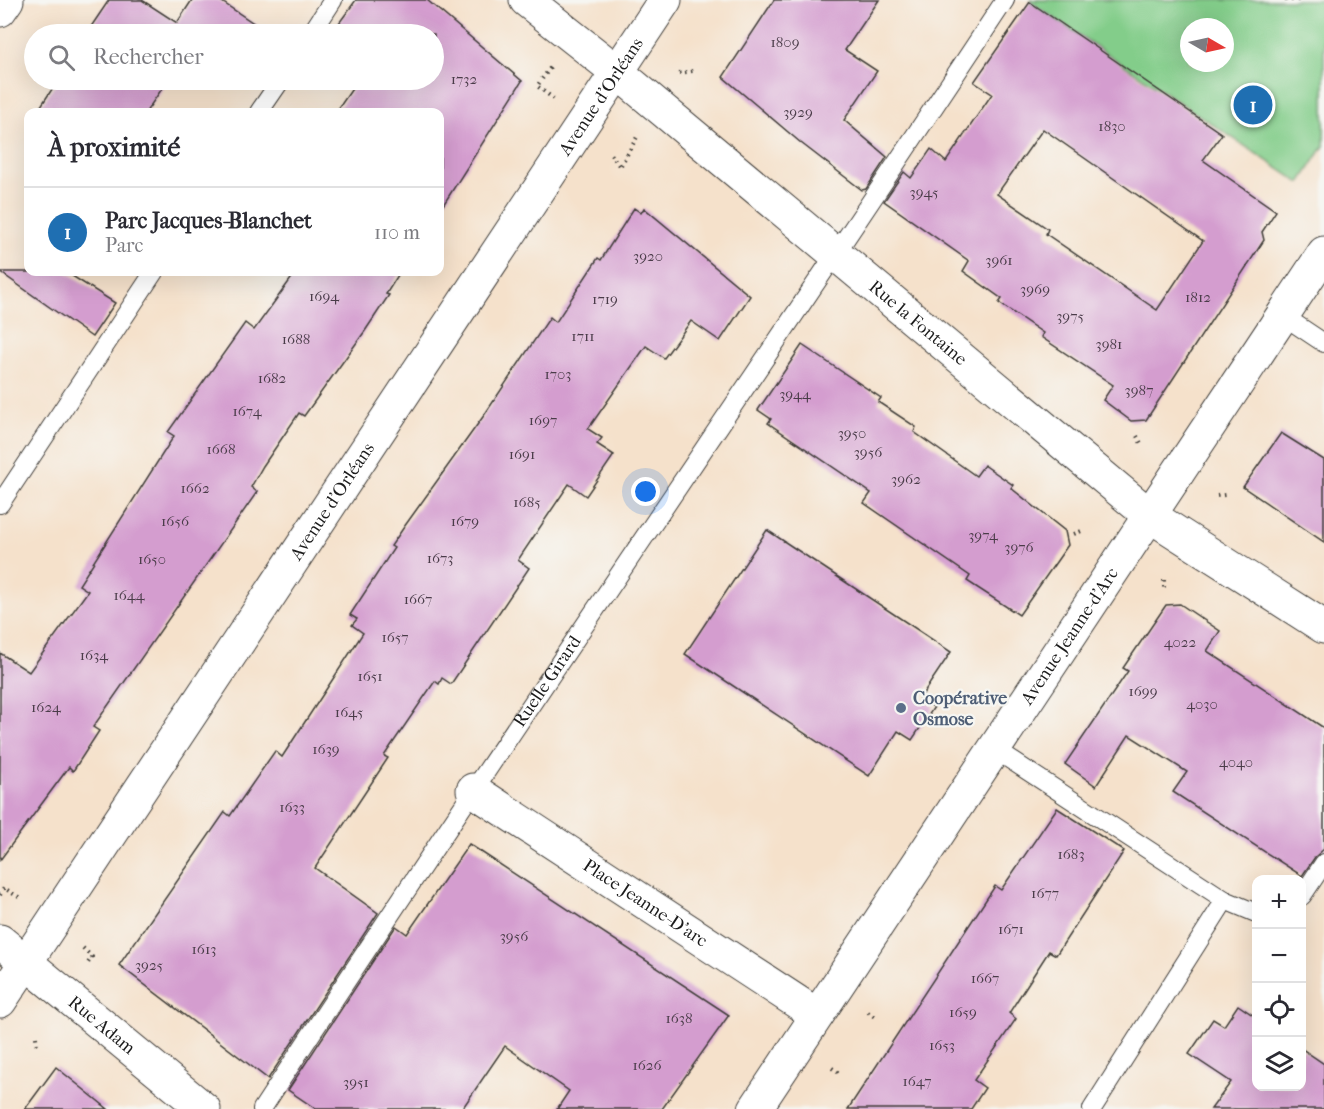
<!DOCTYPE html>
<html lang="fr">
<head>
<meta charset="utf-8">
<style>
	body { margin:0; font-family:"IM FELL French Canon",serif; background:#f2f2f3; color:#2b2b33 }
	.controls { position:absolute; right:18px; bottom:18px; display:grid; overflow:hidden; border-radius:12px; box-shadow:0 6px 24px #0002 }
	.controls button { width:54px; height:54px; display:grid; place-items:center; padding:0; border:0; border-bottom:2px solid #e1e1e2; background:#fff; color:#2b2b33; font:30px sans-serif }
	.compass { position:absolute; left:1180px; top:18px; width:54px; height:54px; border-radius:50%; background:#fff; box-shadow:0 6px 24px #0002; rotate:99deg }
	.you { position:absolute; left:646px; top:492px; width:21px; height:21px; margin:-15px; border:4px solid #fff; border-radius:50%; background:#1a73e8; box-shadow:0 0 0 9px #1a73e833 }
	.badge { display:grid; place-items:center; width:39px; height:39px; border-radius:50%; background:#1f6fb2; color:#fff; font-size:20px; font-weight:700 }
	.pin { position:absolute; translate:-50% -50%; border:3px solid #fff; box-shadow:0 2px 6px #0006 }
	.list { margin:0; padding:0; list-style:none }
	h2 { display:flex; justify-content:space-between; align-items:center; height:78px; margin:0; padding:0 24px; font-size:26px }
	h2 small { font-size:20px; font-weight:400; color:#7c7c81 }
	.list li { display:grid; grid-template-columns:39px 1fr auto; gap:18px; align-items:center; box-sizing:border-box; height:90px; padding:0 24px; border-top:2px solid #e1e1e2 }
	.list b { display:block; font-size:22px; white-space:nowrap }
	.list p { margin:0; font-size:20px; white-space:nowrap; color:#7c7c81 }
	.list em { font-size:20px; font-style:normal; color:#7c7c81 }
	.icon { flex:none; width:33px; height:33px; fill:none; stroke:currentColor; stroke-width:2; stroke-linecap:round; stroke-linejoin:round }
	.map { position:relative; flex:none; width:1324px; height:1109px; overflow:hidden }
	.search { position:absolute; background:#fff; box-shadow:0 6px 24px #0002; left:24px; top:24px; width:420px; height:66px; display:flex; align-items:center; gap:15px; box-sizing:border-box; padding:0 21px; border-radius:33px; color:#7c7c81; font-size:22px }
	.panel { position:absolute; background:#fff; box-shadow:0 6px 24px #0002; left:24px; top:108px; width:420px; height:168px; border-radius:12px }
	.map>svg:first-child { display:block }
	.green { fill:#83cd8a; stroke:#507453; stroke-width:1.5; fill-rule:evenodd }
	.building { fill:#d49dcf; fill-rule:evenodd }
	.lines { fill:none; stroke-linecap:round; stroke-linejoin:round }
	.lane-casing { stroke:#3d3a36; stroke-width:20 }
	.street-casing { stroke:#3d3a36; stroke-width:35 }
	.path { stroke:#3d3a36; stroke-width:4; stroke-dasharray:1.5 4.5; stroke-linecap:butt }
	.lane { stroke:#fff; stroke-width:18 }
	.street { stroke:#fff; stroke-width:33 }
	.service-dot { fill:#5c6f8a; stroke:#f6f6f2; stroke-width:2 }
	.labels { text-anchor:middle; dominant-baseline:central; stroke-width:4.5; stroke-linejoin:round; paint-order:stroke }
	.number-label { font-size:15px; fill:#4a3c49 }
	.street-label { font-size:18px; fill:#1c1c1c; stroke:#f6f6f2 }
	.service-label { font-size:18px; font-weight:bold; fill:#4e5e75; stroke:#f6f6f2; text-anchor:start }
</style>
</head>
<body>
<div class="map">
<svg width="1324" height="1109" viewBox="0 0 1324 1109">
	<rect width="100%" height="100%" fill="#f6f6f2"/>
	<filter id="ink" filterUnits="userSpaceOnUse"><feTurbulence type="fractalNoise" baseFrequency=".0167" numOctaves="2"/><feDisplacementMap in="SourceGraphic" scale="12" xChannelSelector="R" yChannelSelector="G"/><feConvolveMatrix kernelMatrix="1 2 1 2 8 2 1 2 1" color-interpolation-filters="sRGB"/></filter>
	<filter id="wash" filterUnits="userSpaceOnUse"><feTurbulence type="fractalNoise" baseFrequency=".008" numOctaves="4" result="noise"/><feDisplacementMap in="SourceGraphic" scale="24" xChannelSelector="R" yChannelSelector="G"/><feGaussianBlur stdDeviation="1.35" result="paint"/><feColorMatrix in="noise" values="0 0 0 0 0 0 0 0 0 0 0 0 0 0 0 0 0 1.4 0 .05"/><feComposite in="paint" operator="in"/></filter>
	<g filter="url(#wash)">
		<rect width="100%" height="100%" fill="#f5e1cb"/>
		<path class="green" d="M1031,0H1324V146L1300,183L1030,2ZM1189,27H1225V63H1189Z"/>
		<g id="blocks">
			<g class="building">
				<path d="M109,0H142L177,23L192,0H219L270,34H86Z"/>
				<path d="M356,0H427L522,81L440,210V112H336L358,80H434V34H331Z"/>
				<path d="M774,0H879L845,50L877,71L844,120L887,157L866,189L862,190L801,143L723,77Z"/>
				<path d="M1030,2L1222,134L1203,160L1276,211L1262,232L1264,240L1146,420L1131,421L1103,400L1113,385L1041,337L1043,333L999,303L1002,299L963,271L969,261L884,201L904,172L911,178L931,149L946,162L992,94L974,82ZM1043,129L1203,241L1157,310L1046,234L1048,229L997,194Z"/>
				<path d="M58,80H168L146,112H37Z"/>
				<path d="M634,208L641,213L644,208L750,296L720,341L691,321L664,358L646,346L588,429L602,438L597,444L614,455L586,496L569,484L518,560L529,568L451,684L442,678L439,684L435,681L384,756L388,758L315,868L378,913L268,1079L119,965L225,812L230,816L275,751L282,757L363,633L352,625L357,619L350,615L394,548L391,546L404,527L485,414L550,317L556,322L598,258L601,260Z"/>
				<path d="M0,272H66L115,303L92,337Z"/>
				<path d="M296,272H400L386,294L389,295L365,331L304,416L299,413L263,466L251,487L257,492L93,727L99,731L73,771L69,767L0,860V653L29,672L88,591L79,585L174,436L168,432L245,323L254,330Z"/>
				<path d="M802,345L881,398L878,402L916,427L914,432L976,476L984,465L1013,485L1011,488L1065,531L1068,545L1019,615L967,581L970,576L864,503L871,493L768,423L771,419L758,410Z"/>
				<path d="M1281,433L1324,460V542L1243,487Z"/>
				<path d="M767,530L951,652L920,698L934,707L912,740L898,731L869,776L685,654Z"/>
				<path d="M1180,604L1220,631L1207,651L1324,728V849L1315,857L1302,876L1173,792L1187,772L1129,735L1096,786L1065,764L1128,671L1123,668L1166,605Z"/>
				<path d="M1057,808L1124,851L1056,955L1049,951L1009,1013L1016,1019L974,1080L985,1088L971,1109H848L995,886L1001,890Z"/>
				<path d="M469,844L729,1015L662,1109H557L569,1091L505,1046L462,1109H316L288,1090L396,926L407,934Z"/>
				<path d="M1238,1005L1257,1018V1086H1302V1049L1324,1064V1109H1211L1231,1082L1189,1054L1213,1019L1224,1026Z"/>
				<path d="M56,1067L108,1109H25Z"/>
			</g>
		</g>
	</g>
	<g filter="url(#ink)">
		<use href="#blocks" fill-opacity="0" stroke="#3d3a36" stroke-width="1.5"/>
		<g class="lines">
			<defs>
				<g id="lane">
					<path d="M311,34L333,0"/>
					<path d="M259,112L281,80"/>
					<path d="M1282,315L1324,343"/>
					<path d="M0,504L154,272"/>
					<path d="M994,749L1225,900L1256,913"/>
					<path d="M1302,896L1324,863"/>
					<path id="s1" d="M262,1109C505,737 760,371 1005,0"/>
					<path d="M1092,1109L1225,900"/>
				</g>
				<g id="street">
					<path id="s2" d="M526,0L616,71L1149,515L1324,627"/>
					<path d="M0,10L7,0"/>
					<path id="s3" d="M473,790L817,1015"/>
					<path id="s4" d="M0,941L204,1109"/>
					<path id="s5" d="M0,1001L665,0"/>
					<path id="s6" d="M755,1109L1324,253"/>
				</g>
			</defs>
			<use href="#lane" class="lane-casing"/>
			<use href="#street" class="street-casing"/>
			<g class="path">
				<path d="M1285,0H1299"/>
				<path d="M550,68L537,86L554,99"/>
				<path d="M679,73L693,71"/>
				<path d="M611,154L620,167L637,137"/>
				<path d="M1137,436L1142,445"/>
				<path d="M1217,496L1225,495"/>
				<path d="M1074,534L1084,530"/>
				<path d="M1164,580V592"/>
				<path d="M0,895L4,888L22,899"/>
				<path d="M83,948L92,957L88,963"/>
				<path d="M868,1012L876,1018"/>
				<path d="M36,1037L37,1048"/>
				<path d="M832,1068L839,1073"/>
			</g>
			<use href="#lane" class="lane"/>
			<use href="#street" class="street"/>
		</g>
	</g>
	<circle class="service-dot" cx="901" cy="708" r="6"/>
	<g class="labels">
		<g class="number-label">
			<text x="785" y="42">1809</text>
			<text x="464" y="79">1732</text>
			<text x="798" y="112">3929</text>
			<text x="1112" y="126">1830</text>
			<text x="924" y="192">3945</text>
			<text x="648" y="256">3920</text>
			<text x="999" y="260">3961</text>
			<text x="1035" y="289">3969</text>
			<text x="324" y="296">1694</text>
			<text x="1198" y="297">1812</text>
			<text x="605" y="299">1719</text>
			<text x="1070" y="316">3975</text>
			<text x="583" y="336">1711</text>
			<text x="296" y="339">1688</text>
			<text x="1109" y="344">3981</text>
			<text x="558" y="374">1703</text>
			<text x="272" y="378">1682</text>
			<text x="1139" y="390">3987</text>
			<text x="795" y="394">3944</text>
			<text x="247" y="411">1674</text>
			<text x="543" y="420">1697</text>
			<text x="852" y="433">3950</text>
			<text x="221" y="449">1668</text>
			<text x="868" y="452">3956</text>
			<text x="522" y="454">1691</text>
			<text x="906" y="479">3962</text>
			<text x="195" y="488">1662</text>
			<text x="527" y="502">1685</text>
			<text x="175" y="521">1656</text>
			<text x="465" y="521">1679</text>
			<text x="983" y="535">3974</text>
			<text x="1019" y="547">3976</text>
			<text x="440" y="558">1673</text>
			<text x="152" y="559">1650</text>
			<text x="129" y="595">1644</text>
			<text x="418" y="599">1667</text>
			<text x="395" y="637">1657</text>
			<text x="1180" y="642">4022</text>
			<text x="94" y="655">1634</text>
			<text x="370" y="676">1651</text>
			<text x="1143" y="691">1699</text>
			<text x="1202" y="704">4030</text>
			<text x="46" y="707">1624</text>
			<text x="349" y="712">1645</text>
			<text x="326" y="749">1639</text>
			<text x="1236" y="762">4040</text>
			<text x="292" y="807">1633</text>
			<text x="1071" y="854">1683</text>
			<text x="1045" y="893">1677</text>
			<text x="1011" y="929">1671</text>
			<text x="514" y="936">3956</text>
			<text x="204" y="949">1613</text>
			<text x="149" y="965">3925</text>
			<text x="985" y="978">1667</text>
			<text x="963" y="1012">1659</text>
			<text x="679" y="1018">1638</text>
			<text x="942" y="1045">1653</text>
			<text x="647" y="1065">1626</text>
			<text x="917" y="1081">1647</text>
			<text x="356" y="1082">3951</text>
		</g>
		<g class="street-label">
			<text stroke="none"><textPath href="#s5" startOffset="1086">Avenue d'Orléans</textPath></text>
			<text stroke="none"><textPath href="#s2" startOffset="508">Rue la Fontaine</textPath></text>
			<text stroke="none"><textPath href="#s5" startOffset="600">Avenue d'Orléans</textPath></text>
			<text stroke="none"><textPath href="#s6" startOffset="568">Avenue Jeanne-d'Arc</textPath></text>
			<text stroke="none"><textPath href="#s1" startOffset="514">Ruelle Girard</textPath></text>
			<text stroke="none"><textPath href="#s3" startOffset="206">Place Jeanne-D'arc</textPath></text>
			<text stroke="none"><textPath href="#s4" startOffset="132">Rue Adam</textPath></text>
		</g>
		<g class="service-label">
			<text x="913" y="698">Coopérative<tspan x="913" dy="21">Osmose</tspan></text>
		</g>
	</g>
</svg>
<div class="controls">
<button>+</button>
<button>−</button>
<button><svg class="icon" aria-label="locate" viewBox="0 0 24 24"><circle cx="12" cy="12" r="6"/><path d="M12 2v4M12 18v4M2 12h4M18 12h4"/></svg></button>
<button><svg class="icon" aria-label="layers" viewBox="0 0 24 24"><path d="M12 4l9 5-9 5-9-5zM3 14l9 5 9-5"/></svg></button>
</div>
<svg class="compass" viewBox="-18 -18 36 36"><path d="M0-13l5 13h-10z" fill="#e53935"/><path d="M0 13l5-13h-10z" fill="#7c7c81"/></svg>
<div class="you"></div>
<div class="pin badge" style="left:1253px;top:105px">1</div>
<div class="search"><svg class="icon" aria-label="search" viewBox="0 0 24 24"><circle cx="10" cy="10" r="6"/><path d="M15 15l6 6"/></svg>Rechercher</div>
<section class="panel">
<h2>À proximité<small></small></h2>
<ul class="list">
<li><span class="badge">1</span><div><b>Parc Jacques-Blanchet</b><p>Parc</p></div><em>110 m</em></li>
</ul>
</section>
</div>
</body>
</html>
